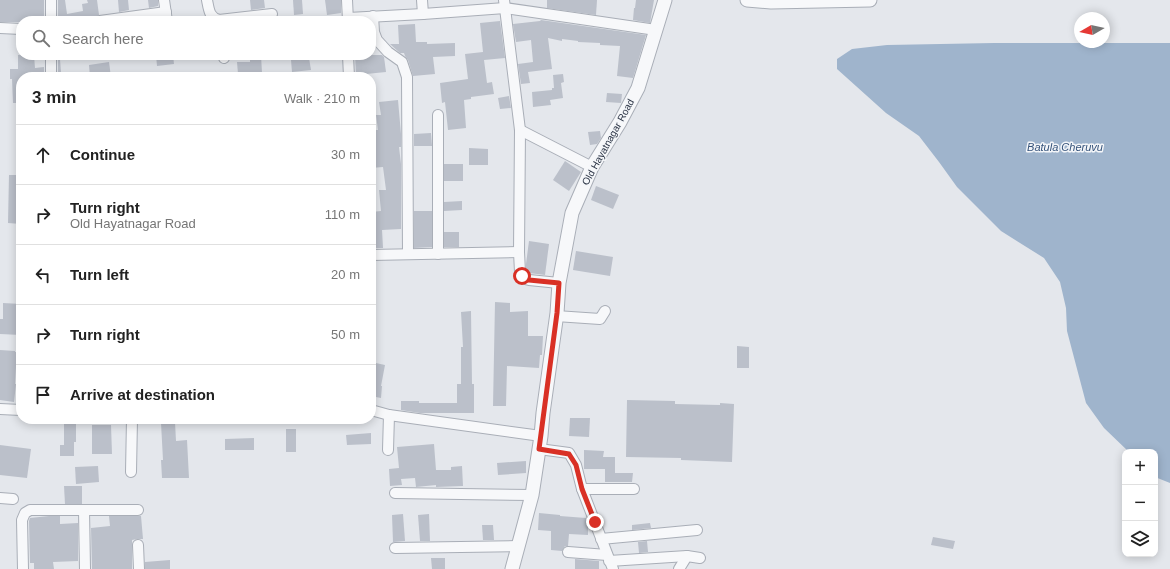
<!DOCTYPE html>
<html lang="en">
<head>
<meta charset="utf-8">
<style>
	body { margin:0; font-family:Arial,sans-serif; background:#f2f2f2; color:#222 }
	.controls { position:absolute; right:12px; bottom:12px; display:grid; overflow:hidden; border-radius:8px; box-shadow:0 2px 10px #0003 }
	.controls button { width:36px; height:36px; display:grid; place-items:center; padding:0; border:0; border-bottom:1px solid #e0e0e0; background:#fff; color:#222; font:20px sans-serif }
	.compass { position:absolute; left:1074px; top:12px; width:36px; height:36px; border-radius:50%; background:#fff; box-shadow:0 2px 10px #0003; rotate:261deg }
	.stop { position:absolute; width:12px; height:12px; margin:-9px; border:3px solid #d93025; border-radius:50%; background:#fff }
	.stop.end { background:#d93025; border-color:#fff; box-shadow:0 1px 4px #0008 }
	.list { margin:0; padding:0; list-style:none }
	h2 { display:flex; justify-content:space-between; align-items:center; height:52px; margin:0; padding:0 16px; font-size:17px }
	h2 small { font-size:13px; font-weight:400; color:#767676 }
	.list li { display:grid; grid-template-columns:26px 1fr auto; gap:12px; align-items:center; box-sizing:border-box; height:60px; padding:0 16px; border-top:1px solid #e0e0e0 }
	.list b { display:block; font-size:15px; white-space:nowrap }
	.list p { margin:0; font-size:13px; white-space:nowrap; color:#767676 }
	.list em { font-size:13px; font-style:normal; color:#767676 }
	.icon { flex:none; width:22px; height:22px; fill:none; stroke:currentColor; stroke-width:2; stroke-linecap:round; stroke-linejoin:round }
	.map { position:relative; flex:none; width:1170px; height:569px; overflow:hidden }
	.search { position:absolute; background:#fff; box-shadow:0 2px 10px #0003; left:16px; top:16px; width:360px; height:44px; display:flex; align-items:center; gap:10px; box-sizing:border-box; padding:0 14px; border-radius:16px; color:#767676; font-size:15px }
	.panel { position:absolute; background:#fff; box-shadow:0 2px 10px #0003; left:16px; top:72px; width:360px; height:352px; border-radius:16px }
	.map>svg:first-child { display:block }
	.water { fill:#9fb4cc }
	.building { fill:#bbc0ca }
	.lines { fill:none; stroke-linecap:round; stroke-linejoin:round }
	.minor-casing { stroke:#a9aeb7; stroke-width:12 }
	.tertiary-casing { stroke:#a9aeb7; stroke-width:15 }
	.minor { stroke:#f7f8fa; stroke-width:10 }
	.tertiary { stroke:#f7f8fa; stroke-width:13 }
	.route { stroke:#d93025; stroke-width:5 }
	.labels { text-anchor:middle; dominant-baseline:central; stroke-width:3; stroke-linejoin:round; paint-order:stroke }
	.street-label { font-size:10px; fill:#2b3445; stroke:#f4f6f9 }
	.water-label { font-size:11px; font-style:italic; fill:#34527a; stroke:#f4f6f9 }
</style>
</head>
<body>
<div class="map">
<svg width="1170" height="569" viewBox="0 0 1170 569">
	<rect width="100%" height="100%" fill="#e4e7ec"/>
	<path class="water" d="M994,43H1170V483L1155,477V452H1129L1104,428L1086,403L1067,331L1066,308L1060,282L1044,258L1001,231L957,187L939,162L919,136L886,113L837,69V59L852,49L887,45Z"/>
	<g class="building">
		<path d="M0,0H44V21H21V22H0Z"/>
		<path d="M58,0H65L67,14L83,11L82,4L88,3L87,0H97L99,15L95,17L82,19V21H58Z"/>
		<path d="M118,0H128L129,10L119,12Z"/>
		<path d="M148,0H158V6L149,8Z"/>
		<path d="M250,0H264L265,8L251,10Z"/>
		<path d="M293,0H302L303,14L294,15Z"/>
		<path d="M325,0H341V13L327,15Z"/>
		<path d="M547,0H597L596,15L547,8Z"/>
		<path d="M636,0H654L650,23L633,20L634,8H635Z"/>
		<path d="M541,20L646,35L633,78L617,76L620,46L600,45V43L578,42V41L562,39V41L548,38L552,69L528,72L530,83L521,84L518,64L533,62L531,40L516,42L513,24L540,21Z"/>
		<path d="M500,21L505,58L484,60L487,83L492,82L494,94L471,97V99L464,100L466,128L448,130L445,102L442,103L440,83L468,79L465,54L483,52L480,23Z"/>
		<path d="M415,24L416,42H427V44L455,43V56L433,57L435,74L413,76L408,60L405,56L404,53H400L390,44H399L398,25Z"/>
		<path d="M18,55H34L35,68L44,67V77H21V103H13L12,79H10V69H18Z"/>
		<path d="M156,55H173L174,64L157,66Z"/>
		<path d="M250,55H261L262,73L238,74L237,62H250Z"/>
		<path d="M355,55H382L384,57L386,72L356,75Z"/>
		<path d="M309,58L311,70L292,72L291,60Z"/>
		<path d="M60,59L61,73L58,74V60Z"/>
		<path d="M109,62L111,77H90L89,65Z"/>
		<path d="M563,74L564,82L561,83L563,98L550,100L551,105L533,107L532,92L552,90V88H554L553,75Z"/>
		<path d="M607,93L622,94L621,103L606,102Z"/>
		<path d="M509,96L511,108L500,109L498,98Z"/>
		<path d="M398,100L401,134V147H399L401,164V229L382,230L383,248H371V212L381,211L379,190H386L383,167L371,168V130H378L376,115H381L379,102Z"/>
		<path d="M600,131L601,138L597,144L590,145L588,132Z"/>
		<path d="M431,133L432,146H414V134Z"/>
		<path d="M469,148L488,149V165H469Z"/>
		<path d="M565,161L581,172L569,191L553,180Z"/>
		<rect x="444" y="164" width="19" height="17"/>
		<path d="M9,175H21V224L8,223Z"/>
		<path d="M596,186L619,195L613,209L591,200Z"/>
		<path d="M462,201V210L444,211V202Z"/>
		<path d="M414,211H432V247L414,248Z"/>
		<rect x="444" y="232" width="15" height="15"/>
		<path d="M529,241L549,244L545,275L529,273L526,270V264Z"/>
		<path d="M576,251L613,257L610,276L573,270Z"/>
		<path d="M495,302L510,303V312L528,311V336H543L542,355H540L539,368L507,366L506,406H493Z"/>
		<path d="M3,303L21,304V335L0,334V319H3Z"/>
		<path d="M471,311L472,384H474V413H420L401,410V401H419V403H457V384H461V347H463L461,312Z"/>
		<path d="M737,346L749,347V368H737Z"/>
		<path d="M0,350L15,351V352H21V367H16L15,384H16L14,402L0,400Z"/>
		<path d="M371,362L385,365L381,386H382L381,398L371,396Z"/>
		<path d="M627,400L675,401V404L720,405V403L734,404L732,462L681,460V458L626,457Z"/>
		<path d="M570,418H590L589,437L569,436Z"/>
		<path d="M175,422L176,441L187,440L189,478H162L161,460H163L161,423Z"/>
		<path d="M64,424H76V442H74V456H60V445H64Z"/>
		<path d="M92,425H111L112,454H92Z"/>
		<rect x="286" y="429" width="10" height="23"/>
		<path d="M371,433V444L347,445L346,435Z"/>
		<path d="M254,438V450H225V439Z"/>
		<path d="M434,444L436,470H451V467L462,466L463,486L436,487V485L416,487L415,478L401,479L402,485L390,486L389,469L399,468L397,447Z"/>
		<path d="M0,445L31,449L27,478L0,475Z"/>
		<path d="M584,450L604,451L603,457H615V473H633L632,482H605V469H584Z"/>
		<path d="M526,461V473L498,475L497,463Z"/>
		<path d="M98,466L99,482L76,484L75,467Z"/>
		<path d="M64,486H82V504H65Z"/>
		<path d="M539,513L560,515V516L586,518L588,523V535L569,534L568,546H565L562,551L551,550V531L538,530Z"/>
		<path d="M403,514L405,541L393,542L392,515Z"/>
		<path d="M429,514L430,541H420L418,515Z"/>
		<path d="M49,516H60V524L78,523V561L53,562L54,569H34V563H30L29,521L30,518Z"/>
		<path d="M109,516H141L143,539H137L132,540V569H92L91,528L110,526Z"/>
		<path d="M650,523L651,528L632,530V525Z"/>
		<path d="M482,525H493L494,540H483Z"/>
		<path d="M933,537L955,541L953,549L931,545Z"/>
		<path d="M647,541L648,552L639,553L638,542Z"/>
		<path d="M431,558H445V569H432Z"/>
		<path d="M575,559L599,561V569H575Z"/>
		<path d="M170,560V569H145V562Z"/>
	</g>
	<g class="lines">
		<defs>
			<g id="minor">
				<path d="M51,0V21"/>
				<path d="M164,0L167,21"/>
				<path d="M207,0C209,10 209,17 219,20L272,14"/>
				<path d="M347,0L348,21"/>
				<path d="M422,0L423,14"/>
				<path d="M504,0L520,130L519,252L520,272L525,279L529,280L559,283"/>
				<path d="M373,16L374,32L377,40L388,52L402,62L407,77L408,254"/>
				<path d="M348,18L423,14L505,8L574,18L656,30"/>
				<path d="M100,21L166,12"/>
				<path d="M0,28L21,29"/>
				<path d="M223,55L224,58"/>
				<path d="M348,55L349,77"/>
				<path d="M51,77V55"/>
				<path d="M438,115V254"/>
				<path d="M520,130L592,167"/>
				<path d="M371,255L519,252"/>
				<path d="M556,316L600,319L605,311"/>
				<path d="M0,409L21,410"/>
				<path d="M371,410L389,415L541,436"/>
				<path d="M539,449L569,453L576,465L582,489L613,569"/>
				<path d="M388,450L389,415"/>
				<path d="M131,472L132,419"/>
				<path d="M582,489H634"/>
				<path d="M395,493L532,495"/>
				<path d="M0,498L13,499"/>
				<path d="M84,510L85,569"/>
				<path d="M601,539L697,530"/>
				<path d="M138,545L139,569"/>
				<path d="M395,548L518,546"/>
				<path d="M568,552L607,555"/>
				<path d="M609,561L687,556L700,558"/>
				<path d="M23,569L22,520L25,513L30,510H138"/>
				<path d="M679,569L687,556"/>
			</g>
			<g id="tertiary">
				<path d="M747,0L771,2L870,0"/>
				<path d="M512,569L532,495L541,436L543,413L557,313L559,283L572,213L592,167L620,122L638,88L665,0"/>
			</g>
		</defs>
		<use href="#minor" class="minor-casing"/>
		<use href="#tertiary" class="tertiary-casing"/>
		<use href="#minor" class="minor"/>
		<use href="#tertiary" class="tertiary"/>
	</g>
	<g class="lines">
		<path class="route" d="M522,276L525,279L529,280L559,283L557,313L539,449L569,454L576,465L582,489L595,522"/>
	</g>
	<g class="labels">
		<g class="street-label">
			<text transform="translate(608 142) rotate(-61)">Old Hayatnagar Road</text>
		</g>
		<g class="water-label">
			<text x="1065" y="147">Batula Cheruvu</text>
		</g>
	</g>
</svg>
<div class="controls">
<button>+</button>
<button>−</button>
<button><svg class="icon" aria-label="layers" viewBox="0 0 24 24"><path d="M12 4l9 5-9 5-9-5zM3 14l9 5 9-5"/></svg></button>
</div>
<svg class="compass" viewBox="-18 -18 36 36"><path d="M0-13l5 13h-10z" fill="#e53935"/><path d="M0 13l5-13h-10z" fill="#767676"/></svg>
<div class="stop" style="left:522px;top:276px"></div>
<div class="stop end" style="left:595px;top:522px"></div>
<div class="search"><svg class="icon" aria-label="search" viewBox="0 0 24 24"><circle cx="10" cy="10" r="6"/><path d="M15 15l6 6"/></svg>Search here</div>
<section class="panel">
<h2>3 min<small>Walk · 210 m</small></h2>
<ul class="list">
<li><svg class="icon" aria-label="ahead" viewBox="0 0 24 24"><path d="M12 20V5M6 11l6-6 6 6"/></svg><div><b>Continue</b></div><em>30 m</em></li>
<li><svg class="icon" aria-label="right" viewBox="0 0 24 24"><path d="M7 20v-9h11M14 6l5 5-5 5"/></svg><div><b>Turn right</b><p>Old Hayatnagar Road</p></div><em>110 m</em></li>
<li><svg class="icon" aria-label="left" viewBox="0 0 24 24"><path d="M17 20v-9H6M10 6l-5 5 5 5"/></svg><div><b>Turn left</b></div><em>20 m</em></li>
<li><svg class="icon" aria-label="right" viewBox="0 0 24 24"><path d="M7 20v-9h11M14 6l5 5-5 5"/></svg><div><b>Turn right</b></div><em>50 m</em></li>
<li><svg class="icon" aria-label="arrive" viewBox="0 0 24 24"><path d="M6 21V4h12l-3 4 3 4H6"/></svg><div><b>Arrive at destination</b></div></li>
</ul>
</section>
</div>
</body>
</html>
